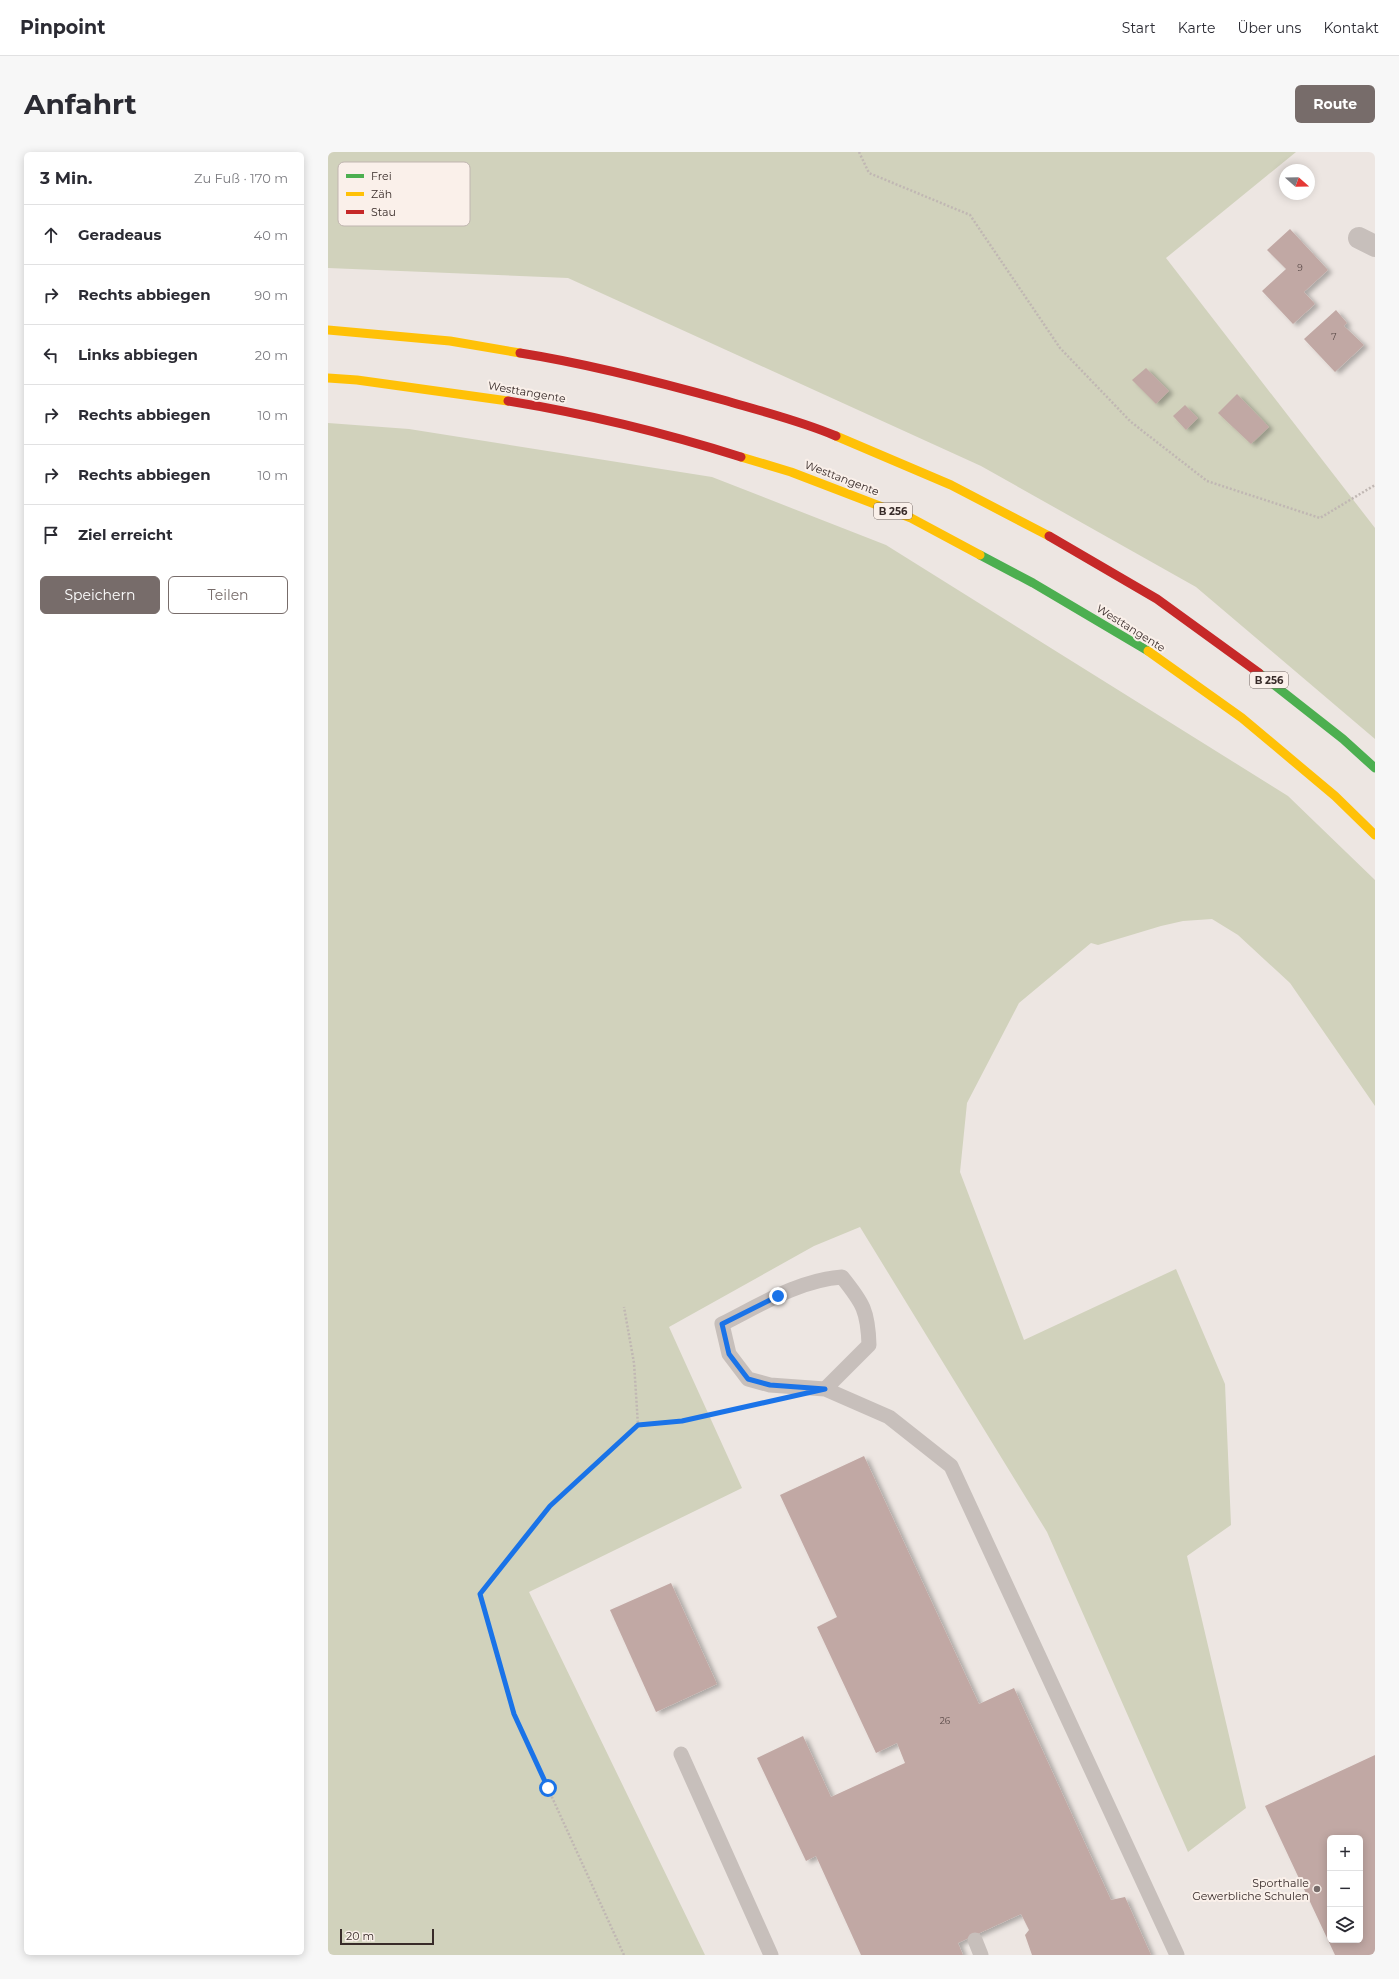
<!DOCTYPE html>
<html lang="de">
<head>
<meta charset="utf-8">
<style>
	body { margin:0; font-family:Montserrat,sans-serif; background:#f7f7f7; color:#2b2b33 }
	.controls { position:absolute; right:12px; bottom:12px; display:grid; overflow:hidden; border-radius:6px; box-shadow:0 2px 10px #0003 }
	.controls button { width:36px; height:36px; display:grid; place-items:center; padding:0; border:0; border-bottom:1px solid #e1e1e2; background:#fff; color:#2b2b33; font:20px sans-serif }
	.compass { position:absolute; left:951px; top:12px; width:36px; height:36px; border-radius:50%; background:#fff; box-shadow:0 2px 10px #0003; rotate:110deg }
	.scale { position:absolute; left:12px; bottom:10px; width:94px; box-sizing:border-box; padding-left:4px; border:2px solid #382b29; border-top:0; font-size:11px; line-height:14px; white-space:nowrap; color:#382b29; -webkit-text-stroke:3px #faf0ea; paint-order:stroke }
	.stop { position:absolute; width:12px; height:12px; margin:-9px; border:3px solid #1a73e8; border-radius:50%; background:#fff }
	.stop.end { background:#1a73e8; border-color:#fff; box-shadow:0 1px 4px #0008 }
	.list { margin:0; padding:0; list-style:none }
	h2 { display:flex; justify-content:space-between; align-items:center; height:52px; margin:0; padding:0 16px; font-size:17px }
	h2 small { font-size:13px; font-weight:400; color:#7c7c81 }
	.list li { display:grid; grid-template-columns:26px 1fr auto; gap:12px; align-items:center; box-sizing:border-box; height:60px; padding:0 16px; border-top:1px solid #e1e1e2 }
	.list b { display:block; font-size:15px; white-space:nowrap }
	.list em { font-size:13px; font-style:normal; color:#7c7c81 }
	.actions { display:flex; gap:8px; padding:12px 16px }
	.actions a { flex:1; padding:9px 0; border:1px solid #776c6a; border-radius:6px; text-align:center; font-size:14px; color:#776c6a }
	.actions .main { background:#776c6a; color:#fff }
	.icon { flex:none; width:22px; height:22px; fill:none; stroke:currentColor; stroke-width:2; stroke-linecap:round; stroke-linejoin:round }
	.map { position:relative; flex:none; width:1047px; height:1803px; overflow:hidden; border-radius:6px }
	header { display:flex; align-items:center; gap:24px; box-sizing:border-box; height:56px; padding:0 20px; background:#fff; border-bottom:1px solid #e1e1e2 }
	header strong { font-size:19px }
	nav { display:flex; gap:22px; margin-inline-start:auto; font-size:14px }
	.intro { display:flex; align-items:center; justify-content:space-between; box-sizing:border-box; height:96px; padding:0 24px }
	h1 { margin:0; font-size:28px }
	.button { padding:10px 18px; border-radius:6px; background:#776c6a; color:#fff; font-size:14px; font-weight:700 }
	main { display:flex; gap:24px; padding:0 24px }
	aside { flex:1; background:#fff; border-radius:6px; box-shadow:0 2px 10px #0003 }
	.map>svg:first-child { display:block }
	.green { fill:#d1d2bc }
	.building { fill:#c1a8a4; fill-rule:evenodd; filter:url(#shadow) }
	.lines { fill:none; stroke-linecap:round; stroke-linejoin:round }
	.path { stroke:#c0b7b3; stroke-width:2.5; stroke-dasharray:2 2; stroke-linecap:butt }
	.lane { stroke:#c7bfbb; stroke-width:15 }
	.street { stroke:#c7bfbb; stroke-width:22 }
	.fast { stroke:#4caf50; stroke-width:9 }
	.slow { stroke:#ffc107; stroke-width:9 }
	.jam { stroke:#c62828; stroke-width:9 }
	.route { stroke:#1a73e8; stroke-width:5 }
	.poi-dot { fill:#776c6a; stroke:#faf0ea; stroke-width:1.5 }
	.labels { text-anchor:middle; dominant-baseline:central; stroke-width:4; stroke-linejoin:round; paint-order:stroke }
	.number-label { font-size:9px; fill:#5a4a48 }
	.shield { fill:#faf0ea; stroke:#726663; stroke-width:1 }
	.shield-label { font-size:10px; font-weight:bold; fill:#382b29 }
	.street-label { font-size:11px; fill:#382b29; stroke:#faf0ea }
	.poi-label { font-size:11px; fill:#382b29; stroke:#faf0ea; text-anchor:end }
	.key { fill:#faf0ea; stroke:#c0b5b0; stroke-width:1 }
	.key-label { font-size:11px; fill:#382b29 }
</style>
</head>
<body>
<header>
<strong>Pinpoint</strong>
<nav><a>Start</a><a>Karte</a><a>Über uns</a><a>Kontakt</a></nav>
</header>
<div class="intro"><h1>Anfahrt</h1><a class="button">Route</a></div>
<main>
<aside>
<h2>3 Min.<small>Zu Fuß · 170 m</small></h2>
<ul class="list">
<li><svg class="icon" aria-label="ahead" viewBox="0 0 24 24"><path d="M12 20V5M6 11l6-6 6 6"/></svg><div><b>Geradeaus</b></div><em>40 m</em></li>
<li><svg class="icon" aria-label="right" viewBox="0 0 24 24"><path d="M7 20v-9h11M14 6l5 5-5 5"/></svg><div><b>Rechts abbiegen</b></div><em>90 m</em></li>
<li><svg class="icon" aria-label="left" viewBox="0 0 24 24"><path d="M17 20v-9H6M10 6l-5 5 5 5"/></svg><div><b>Links abbiegen</b></div><em>20 m</em></li>
<li><svg class="icon" aria-label="right" viewBox="0 0 24 24"><path d="M7 20v-9h11M14 6l5 5-5 5"/></svg><div><b>Rechts abbiegen</b></div><em>10 m</em></li>
<li><svg class="icon" aria-label="right" viewBox="0 0 24 24"><path d="M7 20v-9h11M14 6l5 5-5 5"/></svg><div><b>Rechts abbiegen</b></div><em>10 m</em></li>
<li><svg class="icon" aria-label="arrive" viewBox="0 0 24 24"><path d="M6 21V4h12l-3 4 3 4H6"/></svg><div><b>Ziel erreicht</b></div></li>
</ul>
<div class="actions"><a class="main">Speichern</a><a>Teilen</a></div>
</aside>
<div class="map">
<svg width="1047" height="1803" viewBox="0 0 1047 1803">
	<defs>
		<filter id="shadow"><feDropShadow dx="4.5" dy="2.5" stdDeviation="2" flood-color="#0004"/></filter>
	</defs>
	<rect width="100%" height="100%" fill="#ede6e2"/>
	<g class="green">
		<path d="M0,0H968L838,106L1047,376V587L868,435L653,314L240,126L0,116Z"/>
		<path d="M0,271L81,277L384,325L558,393L960,644L1047,728V954L962,831L910,783L884,767L855,769L833,774L770,793L763,791L691,851L639,951L632,1020L696,1188L848,1117L897,1232L903,1373L859,1404L918,1656L860,1700L719,1380L532,1075L486,1094L341,1175L414,1336L201,1440L377,1803H0Z"/>
	</g>
	<g class="building">
		<path d="M962,77L1000,118L976,140L987,152L965,172L934,139L958,117L939,98Z"/>
		<path d="M1008,158L1019,171L1016,174L1036,193L1007,220L976,187Z"/>
		<path d="M818,216L841,239L828,252L804,228Z"/>
		<path d="M909,242L941,275L923,292L890,261Z"/>
		<path d="M857,253L870,266L858,278L845,264Z"/>
		<path d="M536,1304L651,1552L686,1536L783,1748L797,1745L823,1803H704L697,1783L701,1778L693,1762L630,1791L635,1803H533L488,1704L478,1709L429,1606L475,1584L503,1645L577,1611L569,1591L548,1601L489,1475L509,1465L452,1343Z"/>
		<path d="M343,1431L389,1532L328,1560L282,1458Z"/>
		<path d="M1047,1603V1803H1007L937,1654ZM1002,1686H1032V1788H1002Z"/>
	</g>
	<g class="lines">
		<g class="path">
			<path d="M531,0L541,21L642,63L732,196L803,270L879,329L992,366L1047,333"/>
			<path d="M310,1273L354,1269L423,1254"/>
			<path d="M296,1803L186,1562L152,1442L222,1354L310,1273L306,1211L296,1155"/>
		</g>
		<g class="lane">
			<path d="M497,1237L541,1193C540,1159 535,1151 514,1125C471,1128 432,1153 394,1172L401,1202L420,1227L442,1233L497,1237L561,1265L623,1314L849,1803"/>
			<path d="M353,1602L443,1803"/>
			<path d="M647,1788L653,1803"/>
		</g>
		<path class="street" d="M1031,86L1047,94"/>
		<g class="fast">
			<path d="M652,403L705,431L820,499"/>
			<path d="M931,521L1015,587L1047,616"/>
		</g>
		<g class="slow">
			<path d="M0,178L122,189L192,201"/>
			<path d="M0,226L29,228L180,249"/>
			<path d="M508,284L623,333L721,384"/>
			<path d="M413,305L463,320L583,366L652,403"/>
			<path d="M820,499L914,566L1007,644L1047,683"/>
		</g>
		<g class="jam">
			<path d="M192,201C262,212 331,230 399,249C436,260 473,269 508,284"/>
			<path d="M180,249C259,262 337,281 413,305"/>
			<path d="M721,384L829,447L931,521"/>
		</g>
	</g>
	<g class="lines">
		<path class="route" d="M220,1636L186,1562L152,1442L222,1354L310,1273L354,1269L497,1237L442,1233L420,1227L401,1202L394,1172L450,1144"/>
	</g>
	<circle class="poi-dot" cx="989" cy="1737" r="4"/>
	<g class="labels">
		<g class="number-label">
			<text x="972" y="115">9</text>
			<text x="1006" y="184">7</text>
			<text x="617" y="1568">26</text>
		</g>
		<g class="shield">
			<rect x="546" y="351" width="38" height="16" rx="3"/>
			<rect x="922" y="520" width="38" height="16" rx="3"/>
		</g>
		<g class="shield-label">
			<text x="565" y="359">B 256</text>
			<text x="941" y="528">B 256</text>
		</g>
		<g class="street-label">
			<text transform="translate(199 240) rotate(10)">Westtangente</text>
			<text transform="translate(514 326) rotate(21)">Westtangente</text>
			<text transform="translate(803 476) rotate(32)">Westtangente</text>
		</g>
		<g class="poi-label">
			<text x="981" y="1731">Sporthalle<tspan x="981" dy="13">Gewerbliche Schulen</tspan></text>
		</g>
	</g>
	<rect x="10" y="10" width="132" height="64" rx="6" class="key"/>
	<rect x="18" y="22" width="18" height="4" fill="#4caf50"/>
	<rect x="18" y="40" width="18" height="4" fill="#ffc107"/>
	<rect x="18" y="58" width="18" height="4" fill="#c62828"/>
	<g class="key-label">
		<text x="43" y="28">Frei</text>
		<text x="43" y="46">Zäh</text>
		<text x="43" y="64">Stau</text>
	</g>
</svg>
<div class="controls">
<button>+</button>
<button>−</button>
<button><svg class="icon" aria-label="layers" viewBox="0 0 24 24"><path d="M12 4l9 5-9 5-9-5zM3 14l9 5 9-5"/></svg></button>
</div>
<svg class="compass" viewBox="-18 -18 36 36"><path d="M0-13l5 13h-10z" fill="#e53935"/><path d="M0 13l5-13h-10z" fill="#7c7c81"/></svg>
<div class="scale">20 m</div>
<div class="stop" style="left:220px;top:1636px"></div>
<div class="stop end" style="left:450px;top:1144px"></div>
</div>
</main>
</body>
</html>
